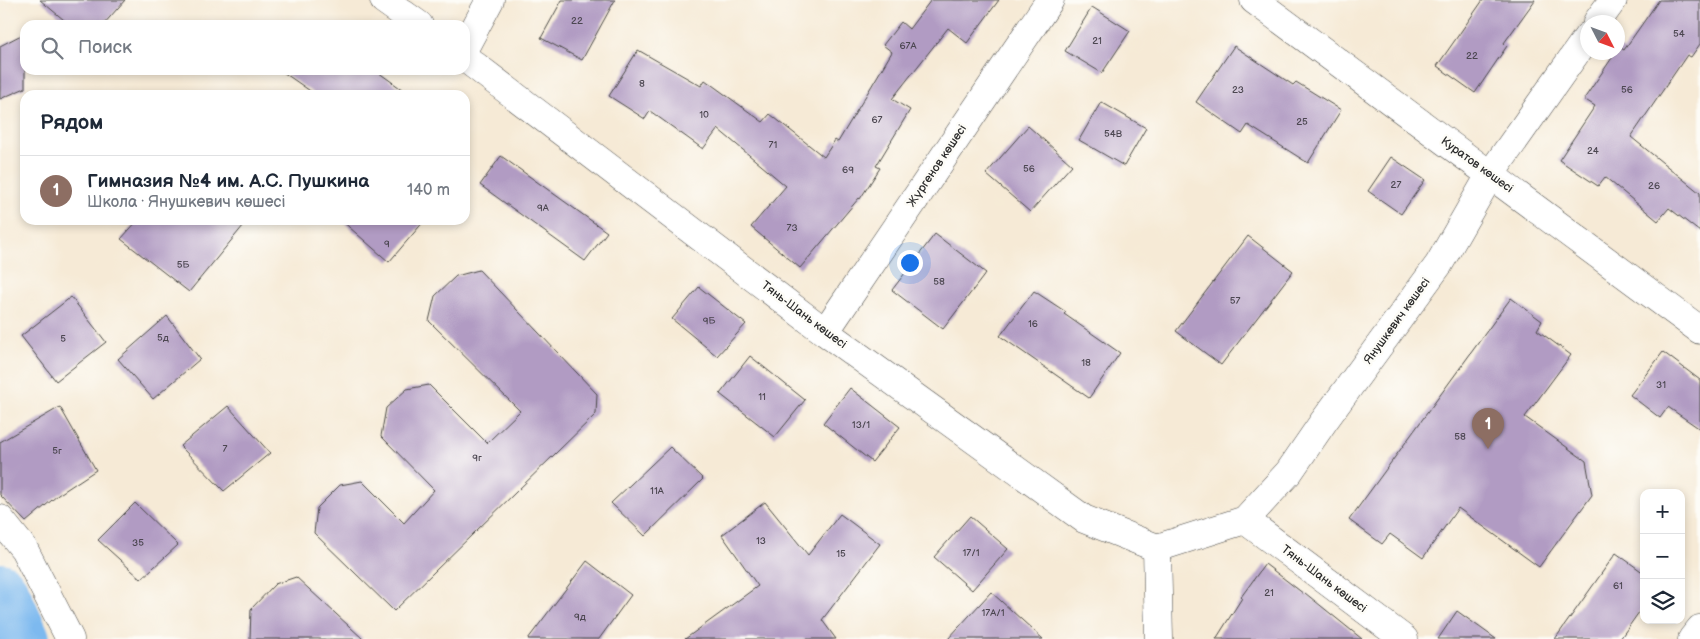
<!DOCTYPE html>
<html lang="ru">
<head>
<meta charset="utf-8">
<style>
	body { margin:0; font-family:"Balsamiq Sans",sans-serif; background:#f2f2f3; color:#1f2937 }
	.controls { position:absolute; right:15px; bottom:15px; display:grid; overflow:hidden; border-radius:10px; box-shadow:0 2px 8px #0003 }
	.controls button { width:45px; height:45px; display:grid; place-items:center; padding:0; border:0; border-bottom:1px solid #e0e1e3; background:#fff; color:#1f2937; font:25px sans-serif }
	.compass { position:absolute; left:1580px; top:15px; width:45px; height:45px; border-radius:50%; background:#fff; box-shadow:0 2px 8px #0003; rotate:132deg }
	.you { position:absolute; left:909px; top:262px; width:18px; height:18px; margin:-12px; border:4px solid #fff; border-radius:50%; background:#1a73e8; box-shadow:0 0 0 8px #1a73e833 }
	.badge { display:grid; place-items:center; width:32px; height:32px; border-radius:50%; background:#7c3aed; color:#fff; font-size:16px; font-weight:700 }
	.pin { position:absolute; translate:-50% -41px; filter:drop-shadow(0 1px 2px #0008) }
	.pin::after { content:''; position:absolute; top:26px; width:18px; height:15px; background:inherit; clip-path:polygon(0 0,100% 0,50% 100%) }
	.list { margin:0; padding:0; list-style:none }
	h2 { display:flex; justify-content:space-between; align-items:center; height:65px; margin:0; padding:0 20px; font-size:21px }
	h2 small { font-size:16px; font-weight:400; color:#747a83 }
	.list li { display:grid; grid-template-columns:32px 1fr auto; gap:15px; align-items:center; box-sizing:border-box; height:70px; padding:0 20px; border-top:1px solid #e0e1e3 }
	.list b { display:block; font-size:19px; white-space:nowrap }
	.list p { margin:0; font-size:16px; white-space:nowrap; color:#747a83 }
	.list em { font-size:16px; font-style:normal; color:#747a83 }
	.icon { flex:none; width:28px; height:28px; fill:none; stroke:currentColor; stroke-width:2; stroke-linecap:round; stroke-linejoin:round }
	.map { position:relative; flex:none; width:1700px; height:639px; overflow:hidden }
	.search { position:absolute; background:#fff; box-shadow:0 2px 8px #0003; left:20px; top:20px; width:450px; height:55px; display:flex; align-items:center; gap:12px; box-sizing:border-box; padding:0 18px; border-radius:15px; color:#747a83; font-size:19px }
	.panel { position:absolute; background:#fff; box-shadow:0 2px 8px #0003; left:20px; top:90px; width:450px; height:135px; border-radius:15px }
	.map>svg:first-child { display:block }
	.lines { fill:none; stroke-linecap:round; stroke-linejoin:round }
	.river { stroke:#7db9ef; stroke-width:52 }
	.building { fill:#b19bc3 }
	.minor-casing { stroke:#494845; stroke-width:29 }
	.minor { stroke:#fff; stroke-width:28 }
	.labels { text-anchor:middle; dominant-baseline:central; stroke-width:5; stroke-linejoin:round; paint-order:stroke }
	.number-label { font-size:10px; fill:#4c4751 }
	.street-label { font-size:12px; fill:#2b2b2b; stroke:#fdfcf7 }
</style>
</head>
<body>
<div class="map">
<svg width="1700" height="639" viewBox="0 0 1700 639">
	<rect width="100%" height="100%" fill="#fdfcf7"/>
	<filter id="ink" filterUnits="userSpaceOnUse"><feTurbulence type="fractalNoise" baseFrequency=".02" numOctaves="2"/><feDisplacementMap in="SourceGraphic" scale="10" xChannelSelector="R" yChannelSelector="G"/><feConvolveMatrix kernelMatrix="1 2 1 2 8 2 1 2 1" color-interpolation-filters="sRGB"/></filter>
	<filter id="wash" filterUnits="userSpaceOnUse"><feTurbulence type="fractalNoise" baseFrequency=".0096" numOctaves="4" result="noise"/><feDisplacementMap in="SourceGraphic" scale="20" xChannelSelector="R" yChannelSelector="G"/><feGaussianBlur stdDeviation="1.12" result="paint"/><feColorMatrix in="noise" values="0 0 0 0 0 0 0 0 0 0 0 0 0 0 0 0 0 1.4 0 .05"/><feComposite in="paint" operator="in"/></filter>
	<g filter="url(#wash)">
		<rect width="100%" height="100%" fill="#f6ead6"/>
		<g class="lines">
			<path class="river" d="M0,589L5,596L24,639"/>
		</g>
		<g id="blocks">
			<g class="building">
				<path d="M40,0H125L103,25H70Z"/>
				<path d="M562,0H615L582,60L541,38Z"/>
				<path d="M931,0H999L967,43L948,28L892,99L910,110L876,166L880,168L860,199L859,198L800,268L751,227L786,186L718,129L703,149L650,111L645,119L609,96L638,50L701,86L705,80L763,122L770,114L824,157L835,140L838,142L892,52L883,45L901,22L909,29Z"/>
				<path d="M1483,0H1535L1504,43L1507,46L1475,93L1437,66Z"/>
				<path d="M1659,0H1700V44L1691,57L1687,55L1631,137L1700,193V232L1669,208L1658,221L1605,177L1598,186L1559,160L1595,106L1584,99L1616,52H1618L1619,47L1624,50Z"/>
				<path d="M1092,7L1130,31L1102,73L1065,51Z"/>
				<path d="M25,33V88L0,99V46Z"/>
				<path d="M1234,46L1293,85L1296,82L1341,110L1308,163L1248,125L1242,134L1196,102Z"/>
				<path d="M280,70H375L410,95H316Z"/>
				<path d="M1101,102L1146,128L1124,166L1079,140Z"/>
				<path d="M1028,126L1072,165L1030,212L986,174Z"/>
				<path d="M501,156L607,232L585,261L480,185Z"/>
				<path d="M1391,157L1425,180L1401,214L1368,191Z"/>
				<path d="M138,220H248L189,292L121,239Z"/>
				<path d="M341,220H425L389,262Z"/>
				<path d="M935,234L986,273L943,329L892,290Z"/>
				<path d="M1248,236L1293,271L1221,365L1176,331Z"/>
				<path d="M479,270L597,394L596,414L394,611L314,533L317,508L340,485L362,481L404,523L434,490L381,436L386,408L407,389L429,385L487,443L520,411L429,321L435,296L456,276Z"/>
				<path d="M699,287L746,324L717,356L672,319Z"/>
				<path d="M1034,291L1066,312L1064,314L1120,353L1089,398L1000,336Z"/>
				<path d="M71,297L106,342L56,381L21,336Z"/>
				<path d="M1511,298L1542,321L1537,330L1571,355L1525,417L1586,461L1592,495L1539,567L1458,508L1423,558L1390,534L1382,544L1349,520Z"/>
				<path d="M167,316L200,359L153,399L118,359Z"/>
				<path d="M1663,352L1700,380V429L1668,407L1660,418L1630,395Z"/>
				<path d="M750,356L805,400L775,437L720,394Z"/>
				<path d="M850,388L900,427L872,462L823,423Z"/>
				<path d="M228,406L270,453L224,491L180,446Z"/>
				<path d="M60,407L96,470L58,495L26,522L0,495V442Z"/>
				<path d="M670,447L703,479L645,536L611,503Z"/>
				<path d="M765,502L808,555L840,514L880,544L822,620L836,639H685L758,586L722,535Z"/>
				<path d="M135,503L178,545L141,579L98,540Z"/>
				<path d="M970,516L1008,549L972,590L934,557Z"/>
				<path d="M1616,553L1644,573V605L1620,639H1555Z"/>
				<path d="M587,561L631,595L599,639H528Z"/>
				<path d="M1265,564L1304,594L1305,593L1362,639H1216L1242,598L1241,597Z"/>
				<path d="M296,577L363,639H250L251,609L275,584Z"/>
				<path d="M991,592L1043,639H948Z"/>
				<path d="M1457,611L1496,639H1438Z"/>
			</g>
		</g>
	</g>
	<g filter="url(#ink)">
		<use href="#blocks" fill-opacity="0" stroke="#494845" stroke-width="1"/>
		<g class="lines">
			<defs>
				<g id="minor">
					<path d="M384,0L419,25"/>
					<path d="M1254,0L1700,330"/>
					<path d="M1597,22L1613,0"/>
					<path d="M465,47L490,0"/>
					<path d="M465,58L825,332L1084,519L1157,548"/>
					<path d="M825,332L1050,0"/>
					<path d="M0,519L24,549L70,639"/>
					<path d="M1245,520L1404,639"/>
					<path d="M1157,548L1245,520L1289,472L1324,421L1439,264L1490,175L1588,36"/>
					<path d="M1157,548L1159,639"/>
					<path d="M1692,639L1700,629"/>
				</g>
			</defs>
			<use href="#minor" class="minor-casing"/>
			<use href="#minor" class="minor"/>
		</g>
	</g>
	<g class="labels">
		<g class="number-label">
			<text x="577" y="21">22</text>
			<text x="1679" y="34">54</text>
			<text x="1097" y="41">21</text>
			<text x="908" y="46">67А</text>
			<text x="1472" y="56">22</text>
			<text x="642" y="84">8</text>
			<text x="1238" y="90">23</text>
			<text x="1627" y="90">56</text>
			<text x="704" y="115">10</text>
			<text x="877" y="120">67</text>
			<text x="1302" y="122">25</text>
			<text x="1113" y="134">54В</text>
			<text x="773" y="145">71</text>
			<text x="1593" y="151">24</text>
			<text x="1029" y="169">56</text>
			<text x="848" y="170">69</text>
			<text x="1396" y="185">27</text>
			<text x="1654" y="186">26</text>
			<text x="543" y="208">9А</text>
			<text x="792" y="228">73</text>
			<text x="387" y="244">9</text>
			<text x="183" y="265">5Б</text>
			<text x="939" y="282">58</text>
			<text x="1235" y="301">57</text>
			<text x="709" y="321">9Б</text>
			<text x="1033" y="324">16</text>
			<text x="163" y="338">5д</text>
			<text x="63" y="339">5</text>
			<text x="1086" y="363">18</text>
			<text x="1661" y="385">31</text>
			<text x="762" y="397">11</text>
			<text x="861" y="425">13/1</text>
			<text x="1460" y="437">58</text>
			<text x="225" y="449">7</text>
			<text x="57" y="451">5г</text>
			<text x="477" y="458">9г</text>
			<text x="657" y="491">11А</text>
			<text x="761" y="541">13</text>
			<text x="138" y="543">35</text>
			<text x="971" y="553">17/1</text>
			<text x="841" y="554">15</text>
			<text x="1618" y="586">61</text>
			<text x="1269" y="593">21</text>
			<text x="993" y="613">17А/1</text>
			<text x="580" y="617">9д</text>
		</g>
		<g class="street-label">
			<text transform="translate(1477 165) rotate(36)">Куратов көшесі</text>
			<text transform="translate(937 166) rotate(-56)">Жүргенов көшесі</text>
			<text transform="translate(804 315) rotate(37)">Тянь-Шань көшесі</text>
			<text transform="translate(1397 321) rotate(-54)">Янушкевич көшесі</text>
			<text transform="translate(1324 579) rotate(37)">Тянь-Шань көшесі</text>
		</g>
	</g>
</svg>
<div class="controls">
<button>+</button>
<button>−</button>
<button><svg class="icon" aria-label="layers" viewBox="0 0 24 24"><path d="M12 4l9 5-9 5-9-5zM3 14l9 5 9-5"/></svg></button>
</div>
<svg class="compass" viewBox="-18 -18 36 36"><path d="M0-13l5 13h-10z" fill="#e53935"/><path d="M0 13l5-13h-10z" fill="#747a83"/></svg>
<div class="you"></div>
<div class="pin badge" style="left:1488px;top:449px;background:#8d6e63">1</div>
<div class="search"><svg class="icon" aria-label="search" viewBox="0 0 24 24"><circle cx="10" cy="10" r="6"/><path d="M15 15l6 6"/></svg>Поиск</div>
<section class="panel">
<h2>Рядом<small></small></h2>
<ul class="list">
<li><span class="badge" style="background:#8d6e63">1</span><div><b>Гимназия №4 им. А.С. Пушкина</b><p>Школа · Янушкевич көшесі</p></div><em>140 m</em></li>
</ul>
</section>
</div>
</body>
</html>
